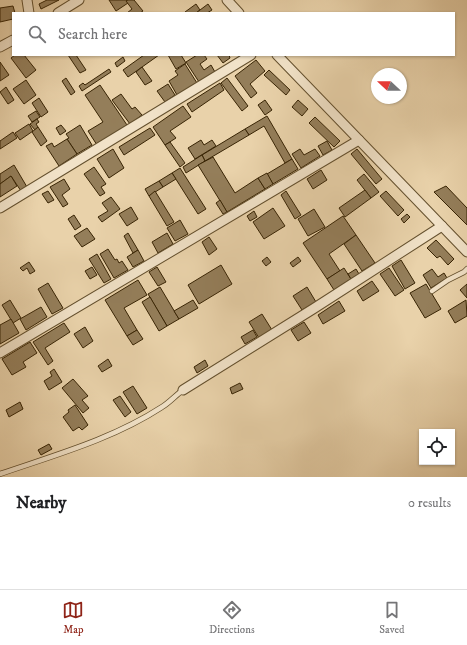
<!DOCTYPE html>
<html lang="en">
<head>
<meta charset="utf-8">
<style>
	body { margin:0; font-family:"IM FELL DW Pica",serif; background:#f6f6f6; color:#202124 }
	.controls { position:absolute; right:12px; bottom:12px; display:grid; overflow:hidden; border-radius:0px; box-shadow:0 1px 3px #0004 }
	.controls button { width:36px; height:36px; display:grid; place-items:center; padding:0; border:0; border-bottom:1px solid #e0e0e0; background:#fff; color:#202124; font:20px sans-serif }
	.compass { position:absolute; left:371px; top:68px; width:36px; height:36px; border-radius:50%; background:#fff; box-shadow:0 1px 3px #0004; rotate:292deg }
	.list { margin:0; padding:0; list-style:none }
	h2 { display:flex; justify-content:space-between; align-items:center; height:52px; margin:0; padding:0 16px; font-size:17px }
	h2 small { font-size:13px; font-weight:400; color:#757577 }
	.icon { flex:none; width:22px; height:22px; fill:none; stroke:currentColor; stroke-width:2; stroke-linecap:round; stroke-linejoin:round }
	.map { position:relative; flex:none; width:467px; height:477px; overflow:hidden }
	.search { position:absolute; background:#fff; box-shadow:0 1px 3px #0004; left:12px; right:12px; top:12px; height:44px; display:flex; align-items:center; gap:10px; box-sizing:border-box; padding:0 14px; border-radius:0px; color:#757577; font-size:15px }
	.sheet { height:112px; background:#fff }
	nav { display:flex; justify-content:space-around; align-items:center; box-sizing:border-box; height:56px; border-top:1px solid #e0e0e0; background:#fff; font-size:11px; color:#757577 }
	nav a { display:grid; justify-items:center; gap:2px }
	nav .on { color:#8f2418 }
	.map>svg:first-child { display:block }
	.building { fill:#947e5a; stroke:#382404 }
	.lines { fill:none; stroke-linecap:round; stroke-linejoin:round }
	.service-casing { stroke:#64502e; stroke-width:6 }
	.minor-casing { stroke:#64502e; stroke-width:11 }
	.service { stroke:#f1e2c8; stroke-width:4.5 }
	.minor { stroke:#f1e2c8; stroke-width:9 }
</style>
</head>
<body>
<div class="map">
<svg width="467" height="477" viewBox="0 0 467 477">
	<rect width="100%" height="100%" fill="#e9d2aa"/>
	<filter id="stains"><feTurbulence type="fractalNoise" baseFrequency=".005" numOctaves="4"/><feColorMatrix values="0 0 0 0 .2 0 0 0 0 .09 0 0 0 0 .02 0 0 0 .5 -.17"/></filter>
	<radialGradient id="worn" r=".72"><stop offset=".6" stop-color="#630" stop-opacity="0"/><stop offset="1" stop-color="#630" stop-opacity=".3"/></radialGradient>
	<g class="building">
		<path d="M47,0H59L41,9L39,4Z"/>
		<path d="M109,0H128L126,1L128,3L116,11Z"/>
		<path d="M128,0H134L143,11L140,13H127L132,9L126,1Z"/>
		<path d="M196,4L200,10L196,13H186L185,12Z"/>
		<path d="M208,4L212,10L207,13H196Z"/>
		<path d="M13,6L15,13H13V19L0,22V8Z"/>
		<path d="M15,55H24L36,70L26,78L11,58Z"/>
		<path d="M68,55H76L86,70L80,73Z"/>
		<path d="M144,55H159L128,77L123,70Z"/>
		<path d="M168,55H181L186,63L176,69Z"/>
		<path d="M197,55H204L207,59L200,64L204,70L211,65L215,72L199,82L186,62Z"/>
		<path d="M217,55H229L230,58L223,63Z"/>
		<path d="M123,57L125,61L117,67L115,63Z"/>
		<path d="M256,60L265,71L250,84L257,93L251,98L235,76Z"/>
		<path d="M0,62L9,75L0,81Z"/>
		<path d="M185,64L197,83L177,95L169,81L178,75L175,71Z"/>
		<path d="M142,67L152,81L145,85L136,72Z"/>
		<path d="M109,69L111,72L82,91L79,86L83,83L85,85Z"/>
		<path d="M269,70L290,90L286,95L264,75Z"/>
		<path d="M66,78L75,92L71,95L62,81Z"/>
		<path d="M227,78L248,106L242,111L221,83Z"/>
		<path d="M26,80L36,95L24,104L13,89Z"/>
		<path d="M220,83L224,90L192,112L187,104Z"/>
		<path d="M168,84L175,95L165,102L157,91Z"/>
		<path d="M100,85L127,125L97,145L88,131L103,122L85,95Z"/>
		<path d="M6,87L14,100L8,104L0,92Z"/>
		<path d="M121,94L132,109L135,107L142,115L130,124L112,100Z"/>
		<path d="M39,98L48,112L41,117L32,103Z"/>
		<path d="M265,100L272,110L265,115L258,105Z"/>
		<path d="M298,100L308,109L302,116L292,107Z"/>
		<path d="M183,106L191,117L170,131L176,138L165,145L153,127Z"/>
		<path d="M36,111L40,117L32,122L28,116Z"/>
		<path d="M267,116L292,159L285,163L264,126L249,135L245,129Z"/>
		<path d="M315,117L340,141L334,147L309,123Z"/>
		<path d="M37,119L39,122L36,124L38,127L35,130L30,124Z"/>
		<path d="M29,124L33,131L20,140L15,133Z"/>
		<path d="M61,125L66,131L60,135L56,128Z"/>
		<path d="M80,125L92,145L77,154L67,139L69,138L66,134Z"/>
		<path d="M38,127L47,141L41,146L32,132Z"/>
		<path d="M150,128L155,135L124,155L119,147Z"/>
		<path d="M245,129L249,135L205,161L202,155Z"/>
		<path d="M13,132L17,138L0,149V141Z"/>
		<path d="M67,139L77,154L59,166L46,146L52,143L54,147Z"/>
		<path d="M201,140L204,145L212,140L216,146L195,159L188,148Z"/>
		<path d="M327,141L332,150L323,155L318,146Z"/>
		<path d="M170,142L185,163L180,167L165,145Z"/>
		<path d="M113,149L124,168L109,178L97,159Z"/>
		<path d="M300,149L304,155L315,149L320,156L301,168L292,154Z"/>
		<path d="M357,149L382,179L376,184L351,154Z"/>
		<path d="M202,155L205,161L186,173L183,167Z"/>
		<path d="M213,157L235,193L258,178L265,189L227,212L198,165Z"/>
		<path d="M292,159L298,169L273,184L267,174Z"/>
		<path d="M14,165L27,187L21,191L11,176L0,184V174Z"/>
		<path d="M94,167L106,184L101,187L105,193L100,196L84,174Z"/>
		<path d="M180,168L206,209L198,214L172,173Z"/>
		<path d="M321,170L327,180L313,189L307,179Z"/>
		<path d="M172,173L176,179L163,187L159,181Z"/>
		<path d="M267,173L273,184L265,189L258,178Z"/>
		<path d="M364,174L379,192L371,198L357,180Z"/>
		<path d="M11,176L17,186L0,197V184Z"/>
		<path d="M64,179L70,189L62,195L68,204L63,207L50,187Z"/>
		<path d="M159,181L163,187L149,196L145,189Z"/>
		<path d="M446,186L467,208V225L434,192Z"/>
		<path d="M365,190L371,198L345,217L339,208Z"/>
		<path d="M48,191L54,200L48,203L42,194Z"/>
		<path d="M155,191L174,222L167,226L149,196Z"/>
		<path d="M286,191L301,215L295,219L281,195Z"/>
		<path d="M386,191L404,210L398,216L380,196Z"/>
		<path d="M111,197L120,209L102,222L98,217L108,211L102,203Z"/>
		<path d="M220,200L227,212L223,214L216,203Z"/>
		<path d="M131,207L138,219L127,226L119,214Z"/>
		<path d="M273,208L285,226L264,239L253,222Z"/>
		<path d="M314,209L325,227L308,236L298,219Z"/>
		<path d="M254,211L257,217L250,221L247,216Z"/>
		<path d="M407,214L410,217L404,223L401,219Z"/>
		<path d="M74,215L81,226L75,230L68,219Z"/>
		<path d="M343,216L356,235L329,254L340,271L327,279L303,243Z"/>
		<path d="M180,220L188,234L175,241L167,228Z"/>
		<path d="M87,228L95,239L82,247L74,236Z"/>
		<path d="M128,233L138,250L133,253L124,236Z"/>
		<path d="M167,233L173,244L158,253L152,242Z"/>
		<path d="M356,235L375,263L362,271L344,244Z"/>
		<path d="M209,237L217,249L209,255L202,242Z"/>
		<path d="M436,240L454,259L448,265L440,256L437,258L427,248Z"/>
		<path d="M108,249L115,260L117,259L119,263L122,261L128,270L114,278L100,254Z"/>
		<path d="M138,250L144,261L133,267L127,257Z"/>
		<path d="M97,254L111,279L104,283L89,259Z"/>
		<path d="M267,257L271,262L266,266L262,261Z"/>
		<path d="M298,257L301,261L293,267L290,263Z"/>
		<path d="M401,260L415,283L405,289L392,266Z"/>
		<path d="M29,262L35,271L30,274L27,268L23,271L20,268Z"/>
		<path d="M221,265L232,284L199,304L188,285Z"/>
		<path d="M92,267L97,275L90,279L85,271Z"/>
		<path d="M157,267L166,282L158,286L149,272Z"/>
		<path d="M344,268L351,279L334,290L327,279Z"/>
		<path d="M389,268L404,290L395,296L380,274Z"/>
		<path d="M356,269L359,274L351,279L348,274Z"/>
		<path d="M432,269L438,277L444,273L447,278L431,288L423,275Z"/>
		<path d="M138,280L147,295L124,308L137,330L127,336L105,300Z"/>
		<path d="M372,281L379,291L363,301L357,291Z"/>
		<path d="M48,283L63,308L52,314L38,289Z"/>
		<path d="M426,284L441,309L425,318L410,293Z"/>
		<path d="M467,284V298L460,290Z"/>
		<path d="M160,287L179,319L167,326L148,294Z"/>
		<path d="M307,287L316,302L302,310L293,296Z"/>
		<path d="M150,297L167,326L159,331L142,302Z"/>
		<path d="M10,300L21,318L13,323L2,305Z"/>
		<path d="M193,300L198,308L179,319L174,311Z"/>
		<path d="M466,300L467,316L455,323L448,311Z"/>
		<path d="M339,301L345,311L323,324L318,315Z"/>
		<path d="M41,307L47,317L26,330L20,319Z"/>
		<path d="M262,314L272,330L259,338L249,322Z"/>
		<path d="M11,319L19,333L0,344V325Z"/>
		<path d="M304,322L311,333L298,341L291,330Z"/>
		<path d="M64,323L70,332L45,348L53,361L48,365L33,342Z"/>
		<path d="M85,327L93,341L83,348L74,334Z"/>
		<path d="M137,330L143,339L133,345L127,336Z"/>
		<path d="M253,330L257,337L245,344L241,337Z"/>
		<path d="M30,342L37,353L23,362L26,367L12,375L2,359Z"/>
		<path d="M108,359L112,366L102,372L98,366Z"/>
		<path d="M205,360L208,366L197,373L194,367Z"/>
		<path d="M54,369L62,382L49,390L44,381L52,376L50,372Z"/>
		<path d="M73,379L88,396L82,400L89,408L83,413L62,388Z"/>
		<path d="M240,383L243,389L232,394L230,388Z"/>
		<path d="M133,386L147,408L137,414L123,392Z"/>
		<path d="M120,396L131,412L125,417L113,400Z"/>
		<path d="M20,402L23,409L9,417L6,410Z"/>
		<path d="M75,405L88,425L82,430L79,427L73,431L63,417L69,412L68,410Z"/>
		<path d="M49,444L52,449L41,455L38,450Z"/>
	</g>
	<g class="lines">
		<defs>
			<g id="service">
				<path d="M432,291L448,280L464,272L467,269"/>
				<path d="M0,474C55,455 113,439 162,407C169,403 176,395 183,390"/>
			</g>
			<g id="minor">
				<path d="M27,0L29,13"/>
				<path d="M227,0L239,13"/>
				<path d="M58,13L79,0"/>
				<path d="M0,47L13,40"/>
				<path d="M277,55L467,252"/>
				<path d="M0,208L251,55"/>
				<path d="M0,353L359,140"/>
				<path d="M183,390L313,309L442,226"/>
			</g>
		</defs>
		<use href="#service" class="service-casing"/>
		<use href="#minor" class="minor-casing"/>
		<use href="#service" class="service"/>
		<use href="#minor" class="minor"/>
	</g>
	<rect width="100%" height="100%" filter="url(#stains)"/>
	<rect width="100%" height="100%" fill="url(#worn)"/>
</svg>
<div class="controls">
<button><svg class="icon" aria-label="locate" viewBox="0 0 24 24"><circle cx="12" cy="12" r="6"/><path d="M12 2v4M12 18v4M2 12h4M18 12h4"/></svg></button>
</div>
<svg class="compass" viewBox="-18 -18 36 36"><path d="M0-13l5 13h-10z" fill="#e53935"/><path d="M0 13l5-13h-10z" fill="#757577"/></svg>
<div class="search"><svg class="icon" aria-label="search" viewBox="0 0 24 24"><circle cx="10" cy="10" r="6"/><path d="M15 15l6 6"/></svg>Search here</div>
</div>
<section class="sheet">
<h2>Nearby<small>0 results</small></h2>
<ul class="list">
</ul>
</section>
<nav>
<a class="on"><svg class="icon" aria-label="map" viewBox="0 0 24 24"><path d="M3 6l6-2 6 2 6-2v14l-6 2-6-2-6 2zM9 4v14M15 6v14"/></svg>Map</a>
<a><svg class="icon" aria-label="directions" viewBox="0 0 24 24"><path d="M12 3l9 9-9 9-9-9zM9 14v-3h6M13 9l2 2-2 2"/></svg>Directions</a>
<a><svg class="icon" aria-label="saved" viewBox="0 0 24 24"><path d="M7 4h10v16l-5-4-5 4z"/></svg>Saved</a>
</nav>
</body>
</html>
